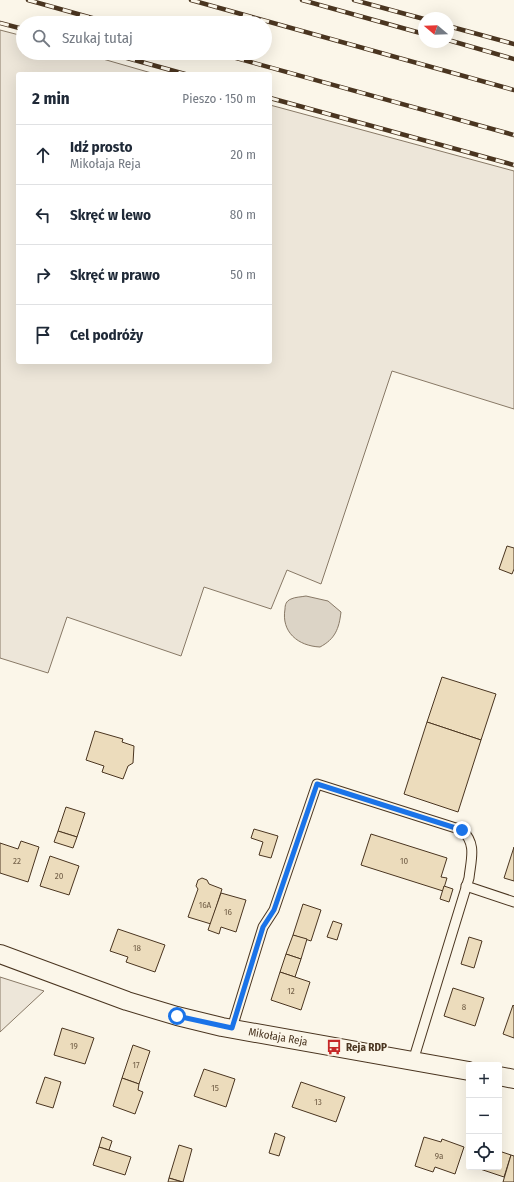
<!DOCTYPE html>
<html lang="pl">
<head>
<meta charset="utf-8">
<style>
	body { margin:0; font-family:"Fira Sans Condensed",sans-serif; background:#f6f6f7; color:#1f2937 }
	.controls { position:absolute; right:12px; bottom:12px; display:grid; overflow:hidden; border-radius:4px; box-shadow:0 4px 16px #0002 }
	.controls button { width:36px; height:36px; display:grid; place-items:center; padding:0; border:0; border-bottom:1px solid #e0e1e3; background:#fff; color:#1f2937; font:20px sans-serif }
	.compass { position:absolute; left:418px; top:12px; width:36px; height:36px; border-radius:50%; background:#fff; box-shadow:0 4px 16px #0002; rotate:289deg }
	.stop { position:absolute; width:12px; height:12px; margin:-9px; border:3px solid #1a73e8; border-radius:50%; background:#fff }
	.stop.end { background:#1a73e8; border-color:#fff; box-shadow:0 1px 4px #0008 }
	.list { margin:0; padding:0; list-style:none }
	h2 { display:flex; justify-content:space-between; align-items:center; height:52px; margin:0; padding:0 16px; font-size:17px }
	h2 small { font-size:13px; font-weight:400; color:#747a83 }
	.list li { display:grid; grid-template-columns:26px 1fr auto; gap:12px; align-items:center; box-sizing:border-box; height:60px; padding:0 16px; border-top:1px solid #e0e1e3 }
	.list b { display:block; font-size:15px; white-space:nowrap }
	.list p { margin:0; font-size:13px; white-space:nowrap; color:#747a83 }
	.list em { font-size:13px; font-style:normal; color:#747a83 }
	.icon { flex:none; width:22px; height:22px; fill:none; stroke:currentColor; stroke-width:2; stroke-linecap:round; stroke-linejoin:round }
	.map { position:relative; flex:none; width:514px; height:1182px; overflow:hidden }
	.search { position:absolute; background:#fff; box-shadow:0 4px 16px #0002; left:16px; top:16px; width:256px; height:44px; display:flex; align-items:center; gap:10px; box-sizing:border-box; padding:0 14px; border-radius:22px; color:#747a83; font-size:15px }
	.panel { position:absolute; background:#fff; box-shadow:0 4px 16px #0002; left:16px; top:72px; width:256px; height:292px; border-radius:4px }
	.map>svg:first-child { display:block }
	.green { fill:#ede6d9; stroke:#887966 }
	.water { fill:#dcd4c6; stroke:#887966 }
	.building { fill:#ecdcbc; stroke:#4a3520 }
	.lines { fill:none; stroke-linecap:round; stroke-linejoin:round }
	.lane-casing { stroke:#4a3520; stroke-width:11 }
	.street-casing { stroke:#4a3520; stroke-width:20 }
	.lane { stroke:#fbf6e9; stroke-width:9 }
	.street { stroke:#fbf6e9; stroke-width:18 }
	.rail-casing { stroke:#4a3520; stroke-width:4.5 }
	.rail { stroke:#fbf6e9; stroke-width:3; stroke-dasharray:9; stroke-linecap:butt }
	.route { stroke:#1a73e8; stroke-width:5 }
	.labels { text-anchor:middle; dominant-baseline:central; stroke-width:3; stroke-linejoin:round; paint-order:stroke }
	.number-label { font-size:9px; fill:#725f47 }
	.street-label { font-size:11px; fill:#4a3520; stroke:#fbf6e9 }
	.poi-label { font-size:11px; font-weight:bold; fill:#4a3520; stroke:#fbf6e9; text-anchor:start }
</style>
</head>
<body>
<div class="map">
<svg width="514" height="1182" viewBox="0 0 514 1182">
	<rect width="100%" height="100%" fill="#fbf6e9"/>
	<g class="green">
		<path d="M0,30L23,36V53H82L155,74H18V362H270V105L514,171V409L392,371L321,584L287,570L271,609L204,587L181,656L67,617L48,673L0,658Z"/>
		<path d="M0,977L44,991L0,1032Z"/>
	</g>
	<path class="water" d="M306,596L328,601L341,612C339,629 335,639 320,647C298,646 281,632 285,609C285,605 286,601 291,599C295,597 301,597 306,596Z"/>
	<g class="building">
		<path d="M507,546L514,548V569L512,574L499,569Z"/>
		<path d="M442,677L496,694L481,740L427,722Z"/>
		<path d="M427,722L481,740L458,812L404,794Z"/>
		<path d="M95,731L123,739L122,742L134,746L133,763L128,766L123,779L102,772L104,766L86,760Z"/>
		<path d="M66,807L85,813L77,837L58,831Z"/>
		<path d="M254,829L278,836L271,858L259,855L263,842L251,838Z"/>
		<path d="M58,831L77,837L73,848L54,842Z"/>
		<path d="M371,834L447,858L441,877L447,878L443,891L361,865Z"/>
		<path d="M21,841L39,847L28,882L0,873V843L18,849Z"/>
		<path d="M514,847V881L504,878Z"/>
		<path d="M50,856L79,866L69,895L40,886Z"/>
		<path d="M202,878L207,880L209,884L222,889L211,924L188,917L198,889L196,886L198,880Z"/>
		<path d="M444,886L453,889L449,902L440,899Z"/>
		<path d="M221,893L246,900L236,932L221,927L219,934L208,930Z"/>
		<path d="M303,904L321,910L311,941L293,935Z"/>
		<path d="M333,921L342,924L337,940L327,937Z"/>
		<path d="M118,929L165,945L155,972L126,962L128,957L110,951Z"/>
		<path d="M293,935L307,939L301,959L286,954Z"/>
		<path d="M469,937L482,941L474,968L461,964Z"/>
		<path d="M286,954L301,959L295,977L280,972Z"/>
		<path d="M280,972L310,982L301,1010L271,1000Z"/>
		<path d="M453,988L484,998L475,1026L444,1016Z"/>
		<path d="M513,1005L514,1006V1038L503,1034Z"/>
		<path d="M62,1028L94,1038L85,1064L54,1055Z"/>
		<path d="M133,1045L150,1051L139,1084L122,1078Z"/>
		<path d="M204,1069L235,1079L226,1107L194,1096Z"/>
		<path d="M45,1077L61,1082L53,1108L36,1103Z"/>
		<path d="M122,1078L139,1084L138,1090L143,1092L135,1114L113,1106Z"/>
		<path d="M301,1082L345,1097L336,1122L292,1107Z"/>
		<path d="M275,1133L285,1137L279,1156L269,1153Z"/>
		<path d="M102,1137L112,1141L109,1150L99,1147Z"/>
		<path d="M424,1137L441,1142L442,1139L464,1147L455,1174L435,1167L433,1172L415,1166Z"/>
		<path d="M179,1145L192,1149L183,1182L169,1178Z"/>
		<path d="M99,1147L131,1157L125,1175L93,1165Z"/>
		<path d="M499,1151L511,1155L504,1177L477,1168L499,1167Z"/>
		<path d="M511,1155L514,1156V1182H503Z"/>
		<path d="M169,1178L182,1182H168Z"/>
	</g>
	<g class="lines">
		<defs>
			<g id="lane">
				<path d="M466,886L514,902"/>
				<path d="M232,1028L263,927L274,910L317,784L462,830C477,844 471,859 469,878L413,1061"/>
			</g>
			<g id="street">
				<path d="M0,954L127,1001L177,1016L222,1027L469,1071"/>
				<path d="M499,1076L514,1079"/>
			</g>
		</defs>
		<use href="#lane" class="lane-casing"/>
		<use href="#street" class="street-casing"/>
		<use href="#lane" class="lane"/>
		<use href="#street" class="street"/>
		<defs>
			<g id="rail">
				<path d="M28,0L110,23"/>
				<path d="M191,0L514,90"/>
				<path d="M302,0L424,34"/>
				<path d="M354,0L424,19"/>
				<path d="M0,23L23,29"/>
				<path d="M448,26L514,44"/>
				<path d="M448,40L514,59"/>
				<path d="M109,53L185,74"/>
				<path d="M218,53L514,135"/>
				<path d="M270,98L514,165"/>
			</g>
		</defs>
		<use href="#rail" class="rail-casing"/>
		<use href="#rail" class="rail"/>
	</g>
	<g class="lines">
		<path class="route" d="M177,1016L232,1028L263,927L274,910L317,784L462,830"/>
	</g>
	<defs>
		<symbol id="bus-bare" viewBox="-9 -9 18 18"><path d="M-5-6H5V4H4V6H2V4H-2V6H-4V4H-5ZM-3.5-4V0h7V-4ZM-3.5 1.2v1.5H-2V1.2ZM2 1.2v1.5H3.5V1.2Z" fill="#c62828" stroke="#fbf6e9" stroke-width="2.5" paint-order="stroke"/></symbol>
	</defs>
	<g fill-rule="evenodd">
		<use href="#bus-bare" x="323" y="1036" width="22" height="22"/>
	</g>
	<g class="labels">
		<g class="number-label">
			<text x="17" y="861">22</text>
			<text x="404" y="861">10</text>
			<text x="59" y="876">20</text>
			<text x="205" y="905">16A</text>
			<text x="228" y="912">16</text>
			<text x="137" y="948">18</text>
			<text x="291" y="991">12</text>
			<text x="464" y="1007">8</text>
			<text x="74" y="1046">19</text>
			<text x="136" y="1065">17</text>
			<text x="215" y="1088">15</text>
			<text x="318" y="1102">13</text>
			<text x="439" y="1156">9a</text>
		</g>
		<g class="street-label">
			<text transform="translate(278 1037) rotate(10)">Mikołaja Reja</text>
		</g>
		<g class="poi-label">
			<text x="346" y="1047">Reja RDP</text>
		</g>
	</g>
</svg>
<div class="controls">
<button>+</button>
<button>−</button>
<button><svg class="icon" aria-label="locate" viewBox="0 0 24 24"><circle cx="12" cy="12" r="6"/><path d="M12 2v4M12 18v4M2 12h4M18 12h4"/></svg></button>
</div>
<svg class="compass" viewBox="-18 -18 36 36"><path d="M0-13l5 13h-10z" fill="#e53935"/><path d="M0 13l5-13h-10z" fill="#747a83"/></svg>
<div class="stop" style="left:177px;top:1016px"></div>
<div class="stop end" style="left:462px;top:830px"></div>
<div class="search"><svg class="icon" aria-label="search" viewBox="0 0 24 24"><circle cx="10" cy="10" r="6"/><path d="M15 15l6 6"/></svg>Szukaj tutaj</div>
<section class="panel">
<h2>2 min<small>Pieszo · 150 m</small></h2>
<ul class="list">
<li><svg class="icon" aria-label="ahead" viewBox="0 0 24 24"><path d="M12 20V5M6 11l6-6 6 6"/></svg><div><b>Idź prosto</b><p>Mikołaja Reja</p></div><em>20 m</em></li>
<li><svg class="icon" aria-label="left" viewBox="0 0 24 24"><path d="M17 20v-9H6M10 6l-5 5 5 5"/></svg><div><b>Skręć w lewo</b></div><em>80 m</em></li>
<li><svg class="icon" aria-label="right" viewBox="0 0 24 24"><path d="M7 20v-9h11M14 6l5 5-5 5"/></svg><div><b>Skręć w prawo</b></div><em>50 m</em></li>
<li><svg class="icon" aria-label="arrive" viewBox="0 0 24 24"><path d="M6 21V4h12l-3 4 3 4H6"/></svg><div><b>Cel podróży</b></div></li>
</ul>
</section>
</div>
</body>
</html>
